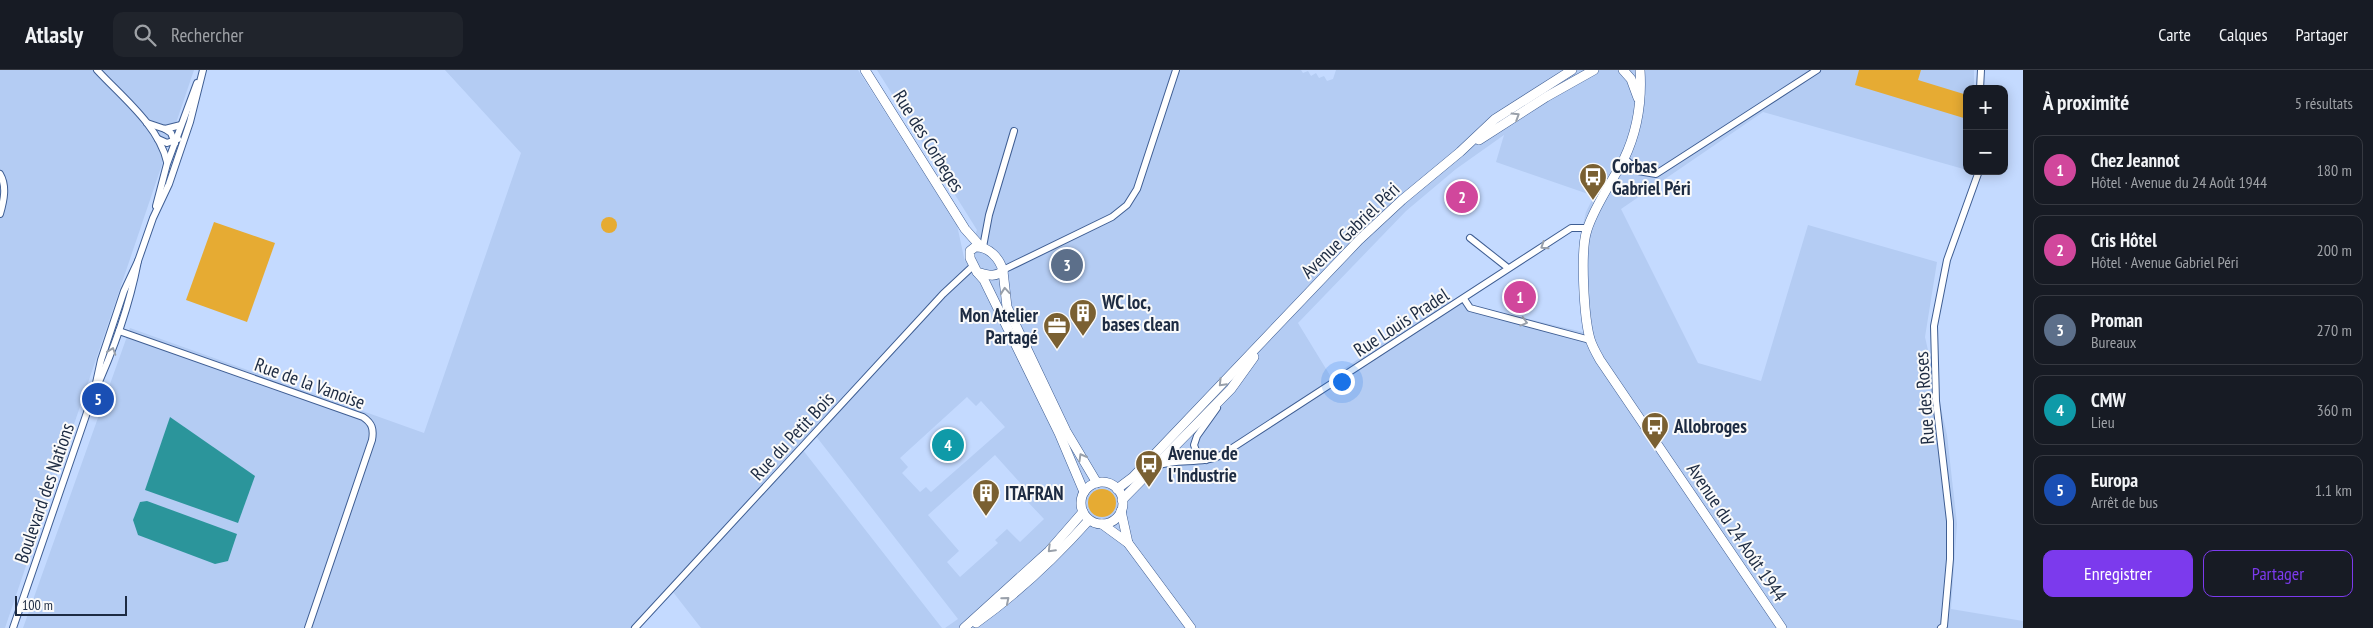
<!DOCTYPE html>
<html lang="fr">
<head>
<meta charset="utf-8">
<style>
	body { margin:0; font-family:"PT Sans Narrow",sans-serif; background:#20242c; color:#f1f3f6 }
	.controls { position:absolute; right:15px; top:15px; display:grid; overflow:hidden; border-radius:10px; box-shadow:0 2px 12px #0003 }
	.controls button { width:45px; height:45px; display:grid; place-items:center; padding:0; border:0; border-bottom:1px solid #363941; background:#171b24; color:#f1f3f6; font:25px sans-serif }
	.scale { position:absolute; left:15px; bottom:12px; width:112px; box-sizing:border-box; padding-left:5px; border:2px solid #1d2b42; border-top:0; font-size:14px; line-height:18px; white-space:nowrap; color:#1d2b42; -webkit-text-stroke:4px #fafafa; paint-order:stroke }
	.you { position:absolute; left:1341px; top:311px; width:18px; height:18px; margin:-12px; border:4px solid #fff; border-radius:50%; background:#1a73e8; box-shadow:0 0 0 8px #1a73e833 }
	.badge { display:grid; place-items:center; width:32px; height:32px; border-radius:50%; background:#7c3aed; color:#fff; font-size:16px; font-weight:700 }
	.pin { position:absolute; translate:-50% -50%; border:2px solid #fff; box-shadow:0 1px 5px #0006 }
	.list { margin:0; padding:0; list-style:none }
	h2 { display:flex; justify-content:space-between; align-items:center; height:65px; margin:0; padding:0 20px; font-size:21px }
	h2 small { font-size:16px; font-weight:400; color:#9ea1a6 }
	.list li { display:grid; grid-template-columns:32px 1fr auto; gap:15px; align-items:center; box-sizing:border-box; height:70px; margin:0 10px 10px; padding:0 10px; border:1px solid #363941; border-radius:10px }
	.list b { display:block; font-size:19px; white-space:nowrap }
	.list p { margin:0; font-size:16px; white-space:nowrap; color:#9ea1a6 }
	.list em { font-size:16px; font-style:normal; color:#9ea1a6 }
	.actions { display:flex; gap:10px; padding:15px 20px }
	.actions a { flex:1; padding:11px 0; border:1px solid #7c3aed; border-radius:10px; text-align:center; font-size:18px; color:#7c3aed }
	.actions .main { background:#7c3aed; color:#fff }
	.icon { flex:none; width:28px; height:28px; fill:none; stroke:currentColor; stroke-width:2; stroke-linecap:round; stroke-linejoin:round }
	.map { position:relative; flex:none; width:2023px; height:558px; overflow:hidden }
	header { display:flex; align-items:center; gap:30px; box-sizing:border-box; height:70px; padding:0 25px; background:#171b24; border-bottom:1px solid #363941 }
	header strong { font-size:24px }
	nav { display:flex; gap:28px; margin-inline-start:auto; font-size:18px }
	.search { width:350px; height:45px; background:#20242c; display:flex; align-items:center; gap:12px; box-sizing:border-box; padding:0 18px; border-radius:10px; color:#9ea1a6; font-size:19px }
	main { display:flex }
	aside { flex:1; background:#171b24 }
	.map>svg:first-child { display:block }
	.built { fill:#b4ccf3; fill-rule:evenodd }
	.green { fill:#e6ab33 }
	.water { fill:#2b959b }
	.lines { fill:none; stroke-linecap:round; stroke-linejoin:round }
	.street-casing { stroke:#3f5e93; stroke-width:8 }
	.secondary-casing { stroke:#3f5e93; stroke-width:10 }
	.street { stroke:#fff; stroke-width:6 }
	.secondary { stroke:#fff; stroke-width:9 }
	.oneway { stroke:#99a0aa }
	.labels { text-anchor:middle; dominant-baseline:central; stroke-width:4; stroke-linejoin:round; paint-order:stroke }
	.street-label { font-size:19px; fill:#1d2b42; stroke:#fafafa }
	.poi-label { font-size:19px; font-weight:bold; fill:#1d2b42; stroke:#fafafa; text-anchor:start }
</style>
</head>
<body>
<header>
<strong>Atlasly</strong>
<div class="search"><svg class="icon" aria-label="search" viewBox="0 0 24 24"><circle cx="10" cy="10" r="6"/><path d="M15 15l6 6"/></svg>Rechercher</div>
<nav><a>Carte</a><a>Calques</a><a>Partager</a></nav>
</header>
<main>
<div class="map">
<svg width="2023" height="558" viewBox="0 0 2023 558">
	<rect width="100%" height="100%" fill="#c4daff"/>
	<g class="built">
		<path d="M0,0H194L5,558H0Z"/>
		<path d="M445,0H858L957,155L965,192L977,160L877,0H1301L1303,3L1308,1L1311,6L1316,3L1319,8L1324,6L1327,11L1333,9L1336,0H1974V19H1967V100L1763,42L1621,139L1698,293L1761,311L1808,155L1937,192L1925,267L1947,365L1957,454L1951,539L2023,551V558H945L958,549L812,361L799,375L942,558H701L673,522L640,558H23L130,258L424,363L521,83ZM1504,65L1496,92L1594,126L1586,142L1580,167L1583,262L1448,230L1331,307L1298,253L1406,141L1456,99ZM967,327L976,336L981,331L1005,357L931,422L926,417L920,422L902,403L908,397L900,388ZM995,385L1032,426L1027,431L1044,449L1020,472L1007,459L995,470L998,473L960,507L947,492L959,481L928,445Z"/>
	</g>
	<g class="green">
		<path d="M1859,0H1921L1918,10L1967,25V49L1855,15Z"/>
		<circle cx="609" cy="155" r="8"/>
		<path d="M214,152L275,173L247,252L186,230Z"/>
		<circle cx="1102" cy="433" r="14"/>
	</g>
	<g class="water">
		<path d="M170,347L255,406L238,453L145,420Z"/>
		<path d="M147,431L237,464L228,491L215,494L138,465L133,450L140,432Z"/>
	</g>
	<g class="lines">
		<defs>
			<g id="street">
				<path d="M97,0C122,27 159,56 167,92"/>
				<path d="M1980,19L1981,0"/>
				<path d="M147,53L165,59L181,55"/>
				<path d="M165,59L171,63L175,73"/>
				<path d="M158,69L167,73L178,69"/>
				<path d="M1624,88L1638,101L1656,104L1817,0"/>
				<path d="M0,104C7,116 4,130 0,144"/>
				<path d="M156,136L167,94L197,13"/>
				<path d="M1470,168L1508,198"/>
				<path d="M983,177L989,145L1014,61"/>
				<path d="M1003,200L1112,147L1127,135L1137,119L1176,0"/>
				<path d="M1464,229L1470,238L1590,270"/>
				<path d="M119,261L363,347C372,353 374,359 372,370L308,558"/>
				<path d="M96,313L101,290L124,221L138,191L153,148L169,114L190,52L203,0"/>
				<path d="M1206,390L1198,386L1194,375L1197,366L1217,338"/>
				<path d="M1157,396C1179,387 1202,396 1223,384L1571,158H1587"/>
				<path d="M13,558L93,325C113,282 129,238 138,191"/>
				<path d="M635,558L943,224L973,196"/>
				<path d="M1941,558L1944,556L1950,489V451L1936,331L1934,256L1947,190L1979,101"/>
			</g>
			<g id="secondary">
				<path d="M865,0L965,159L981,177"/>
				<path d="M1623,0L1631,9L1638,28"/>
				<path d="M1640,0C1642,30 1637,62 1624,89C1612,112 1595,135 1587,160C1580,180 1584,248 1590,269C1592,276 1596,283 1600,290L1782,558"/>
				<path d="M1479,70L1546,27L1594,0"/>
				<path d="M975,177C989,176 1000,189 1003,201C994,208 988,205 977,202L970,188V181Z"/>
				<path d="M1003,201L1007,237L1066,361L1097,413"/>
				<path d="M977,202L984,210L1059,363L1084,422"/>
				<circle cx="1102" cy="433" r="21"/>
				<path d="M1117,419L1133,407L1359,170L1402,130L1460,82L1495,49L1572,0"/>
				<path d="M1122,430L1231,319L1254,287"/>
				<path d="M1121,441L1128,473"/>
				<path d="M1102,454L1128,473L1191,558"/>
				<path d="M976,553C1018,523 1055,488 1089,450"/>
				<path d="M964,558L1049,481L1083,442"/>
			</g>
		</defs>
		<use href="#street" class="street-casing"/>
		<use href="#secondary" class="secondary-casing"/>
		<use href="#street" class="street"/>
		<use href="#secondary" class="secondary"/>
	</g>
	<defs><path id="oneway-chevron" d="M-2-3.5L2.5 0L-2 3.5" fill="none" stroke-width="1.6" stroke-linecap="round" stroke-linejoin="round" transform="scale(1.25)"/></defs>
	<g class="oneway">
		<use href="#oneway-chevron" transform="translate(1516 46) rotate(-32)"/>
		<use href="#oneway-chevron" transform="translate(1544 176) rotate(147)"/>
		<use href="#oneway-chevron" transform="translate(1005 221) rotate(-95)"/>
		<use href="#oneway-chevron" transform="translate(1524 252) rotate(15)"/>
		<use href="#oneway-chevron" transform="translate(112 281) rotate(-71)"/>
		<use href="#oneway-chevron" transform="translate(1222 313) rotate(134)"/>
		<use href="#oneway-chevron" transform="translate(1082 387) rotate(-120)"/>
		<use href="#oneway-chevron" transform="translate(1051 479) rotate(135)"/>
		<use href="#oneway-chevron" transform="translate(1006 530) rotate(-40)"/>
	</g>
	<defs>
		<symbol id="bus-pin" viewBox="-11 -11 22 30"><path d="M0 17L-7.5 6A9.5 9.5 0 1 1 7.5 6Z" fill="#7a6032" stroke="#fafafa"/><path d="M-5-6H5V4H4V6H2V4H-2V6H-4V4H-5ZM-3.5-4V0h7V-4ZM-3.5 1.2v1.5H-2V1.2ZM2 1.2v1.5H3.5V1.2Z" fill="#fff"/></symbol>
		<symbol id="building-pin" viewBox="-11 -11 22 30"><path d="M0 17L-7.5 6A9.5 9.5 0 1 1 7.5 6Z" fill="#7a6032" stroke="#fafafa"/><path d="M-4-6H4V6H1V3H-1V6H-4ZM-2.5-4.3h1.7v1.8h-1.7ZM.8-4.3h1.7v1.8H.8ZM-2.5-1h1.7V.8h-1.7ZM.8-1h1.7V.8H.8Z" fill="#fff"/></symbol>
		<symbol id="office-pin" viewBox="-11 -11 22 30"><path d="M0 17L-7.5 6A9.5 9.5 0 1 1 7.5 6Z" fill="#7a6032" stroke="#fafafa"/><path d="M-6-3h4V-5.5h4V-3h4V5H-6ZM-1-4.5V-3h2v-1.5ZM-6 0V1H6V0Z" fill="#fff"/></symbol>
	</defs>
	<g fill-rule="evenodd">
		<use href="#bus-pin" x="1577" y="91" width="32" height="43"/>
		<use href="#building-pin" x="1067" y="227" width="32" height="43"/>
		<use href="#office-pin" x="1041" y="240" width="32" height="43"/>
		<use href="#bus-pin" x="1639" y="340" width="32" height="43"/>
		<use href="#bus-pin" x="1133" y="378" width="32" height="43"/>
		<use href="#building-pin" x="970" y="407" width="32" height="43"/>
	</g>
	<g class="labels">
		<g class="street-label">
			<text transform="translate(929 71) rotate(58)">Rue des Corbeges</text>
			<text transform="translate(1350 160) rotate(-44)">Avenue Gabriel Péri</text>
			<text transform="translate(1401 252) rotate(-33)">Rue Louis Pradel</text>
			<text transform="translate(310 313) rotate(20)">Rue de la Vanoise</text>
			<text transform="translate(1924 328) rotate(-94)">Rue des Roses</text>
			<text transform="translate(792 366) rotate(-47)">Rue du Petit Bois</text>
			<text transform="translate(44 423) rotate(-71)">Boulevard des Nations</text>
			<text transform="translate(1737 462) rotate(56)">Avenue du 24 Août 1944</text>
		</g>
		<g class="poi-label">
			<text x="1612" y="96">Corbas<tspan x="1612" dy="22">Gabriel Péri</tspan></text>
			<text x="1102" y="232">WC loc,<tspan x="1102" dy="22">bases clean</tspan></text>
			<text x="1038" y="245" text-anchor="end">Mon Atelier<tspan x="1038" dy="22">Partagé</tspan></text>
			<text x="1674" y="356">Allobroges</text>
			<text x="1168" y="383">Avenue de<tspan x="1168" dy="22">l'Industrie</tspan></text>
			<text x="1005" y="423">ITAFRAN</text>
		</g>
	</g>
</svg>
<div class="controls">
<button>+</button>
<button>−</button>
</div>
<div class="scale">100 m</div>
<div class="you"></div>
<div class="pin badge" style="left:1520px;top:227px;background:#d1479c">1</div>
<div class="pin badge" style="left:1462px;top:127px;background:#d1479c">2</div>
<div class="pin badge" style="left:1067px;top:195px;background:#5c6f8a">3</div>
<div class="pin badge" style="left:948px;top:375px;background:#0f9aa8">4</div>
<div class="pin badge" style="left:98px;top:329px;background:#1a4fb4">5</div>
</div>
<aside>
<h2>À proximité<small>5 résultats</small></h2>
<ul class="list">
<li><span class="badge" style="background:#d1479c">1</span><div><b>Chez Jeannot</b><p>Hôtel · Avenue du 24 Août 1944</p></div><em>180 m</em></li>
<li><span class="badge" style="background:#d1479c">2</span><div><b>Cris Hôtel</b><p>Hôtel · Avenue Gabriel Péri</p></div><em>200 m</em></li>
<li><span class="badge" style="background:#5c6f8a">3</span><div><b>Proman</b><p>Bureaux</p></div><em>270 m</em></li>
<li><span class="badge" style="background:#0f9aa8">4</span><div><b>CMW</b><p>Lieu</p></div><em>360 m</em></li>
<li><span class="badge" style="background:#1a4fb4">5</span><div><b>Europa</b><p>Arrêt de bus</p></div><em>1.1 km</em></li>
</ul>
<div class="actions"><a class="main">Enregistrer</a><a>Partager</a></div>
</aside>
</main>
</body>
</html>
